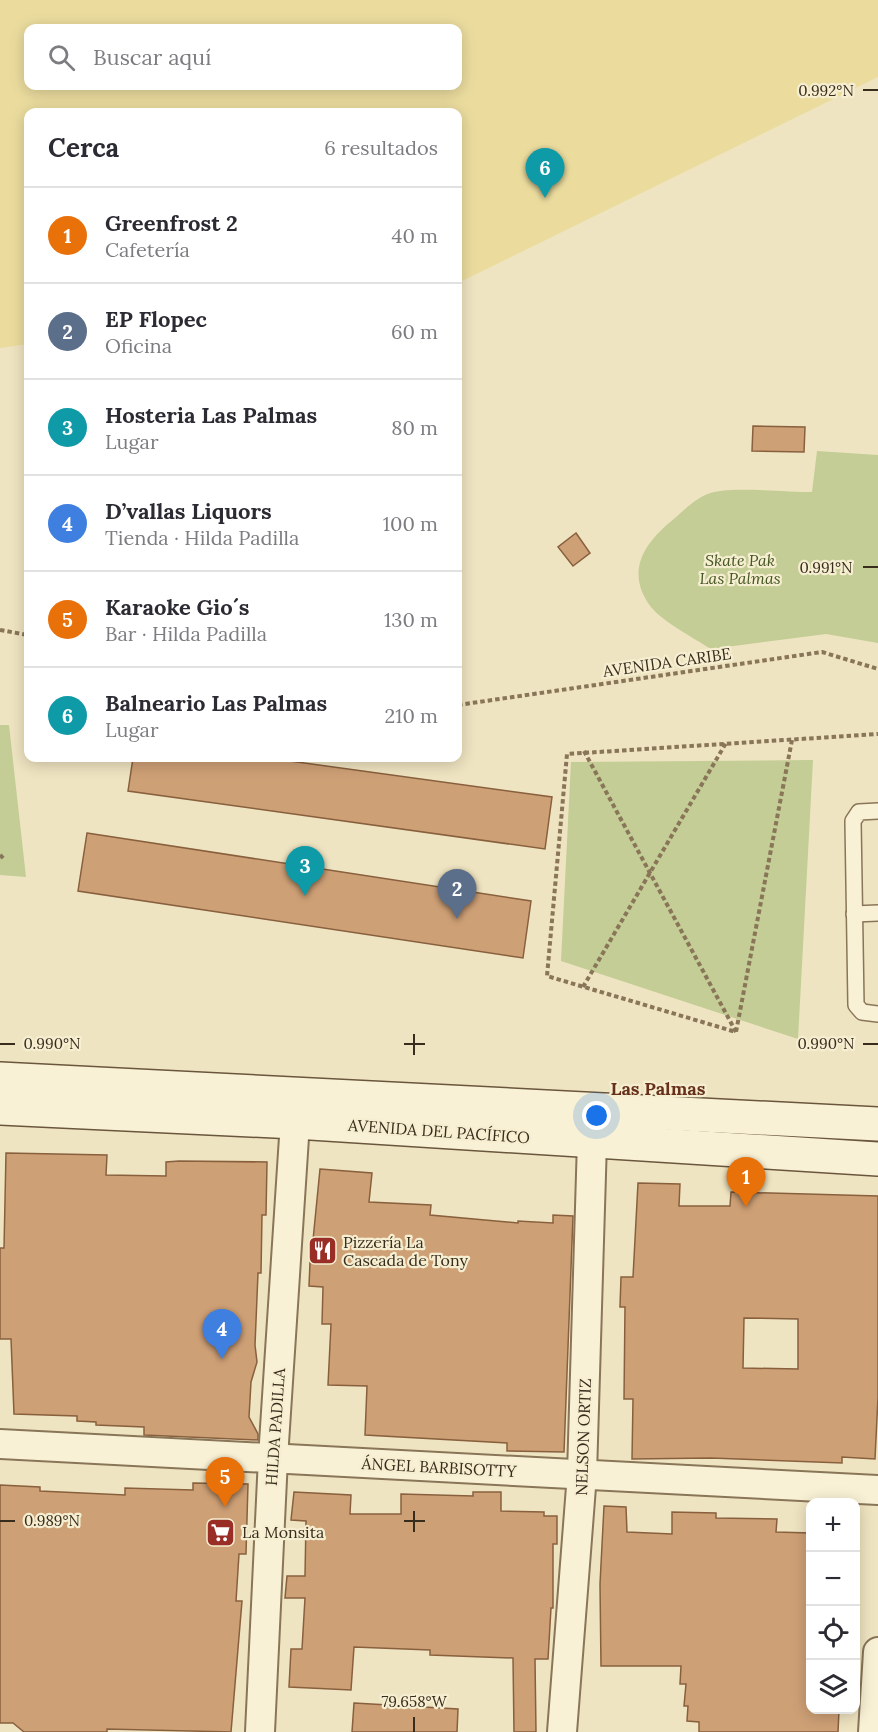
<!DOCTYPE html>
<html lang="es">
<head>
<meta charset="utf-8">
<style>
	body { margin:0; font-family:Lora,serif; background:#f2f2f3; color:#2b2b33 }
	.controls { position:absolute; right:18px; bottom:18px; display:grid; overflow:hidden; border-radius:12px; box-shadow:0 3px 15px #0003 }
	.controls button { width:54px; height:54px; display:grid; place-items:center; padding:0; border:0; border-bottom:2px solid #e1e1e2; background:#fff; color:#2b2b33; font:30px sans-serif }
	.you { position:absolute; left:597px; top:1116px; width:21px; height:21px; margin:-15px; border:4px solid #fff; border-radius:50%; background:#1a73e8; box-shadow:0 0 0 9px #1a73e833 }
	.badge { display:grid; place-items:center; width:39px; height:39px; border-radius:50%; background:#992e27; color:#fff; font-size:20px; font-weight:700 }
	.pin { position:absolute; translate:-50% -50px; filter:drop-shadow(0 2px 3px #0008) }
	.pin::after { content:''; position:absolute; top:32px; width:21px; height:18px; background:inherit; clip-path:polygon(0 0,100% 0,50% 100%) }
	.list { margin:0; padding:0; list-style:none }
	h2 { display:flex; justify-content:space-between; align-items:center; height:78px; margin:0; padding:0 24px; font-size:26px }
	h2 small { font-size:20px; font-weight:400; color:#7c7c81 }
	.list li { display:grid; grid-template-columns:39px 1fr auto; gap:18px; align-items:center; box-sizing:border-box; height:96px; padding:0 24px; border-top:2px solid #e1e1e2 }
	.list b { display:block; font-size:22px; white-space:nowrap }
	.list p { margin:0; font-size:20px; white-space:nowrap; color:#7c7c81 }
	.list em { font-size:20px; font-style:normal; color:#7c7c81 }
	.icon { flex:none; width:33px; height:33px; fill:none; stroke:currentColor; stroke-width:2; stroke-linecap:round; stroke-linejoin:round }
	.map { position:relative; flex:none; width:878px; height:1732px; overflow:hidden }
	.search { position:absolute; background:#fff; box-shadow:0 3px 15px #0003; left:24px; top:24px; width:438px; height:66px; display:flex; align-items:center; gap:15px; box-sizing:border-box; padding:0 21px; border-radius:12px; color:#7c7c81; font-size:22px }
	.panel { position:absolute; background:#fff; box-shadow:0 3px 15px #0003; left:24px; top:108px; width:438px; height:654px; border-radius:12px }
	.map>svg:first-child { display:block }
	.green { fill:#c3cd95 }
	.sand { fill:#ebdc9e; fill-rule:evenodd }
	.building { fill:#cea076; stroke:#88603e; stroke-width:1.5; fill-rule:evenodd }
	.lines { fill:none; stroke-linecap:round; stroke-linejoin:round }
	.service-casing { stroke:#897558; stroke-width:18 }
	.minor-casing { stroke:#897558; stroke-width:32 }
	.secondary-casing { stroke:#6a563c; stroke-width:36 }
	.path { stroke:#897558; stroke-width:4; stroke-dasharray:4.5 3; stroke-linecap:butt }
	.service { stroke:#f9f1d5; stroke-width:15 }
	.minor { stroke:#f9f1d5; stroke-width:28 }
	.secondary { stroke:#f9f1d5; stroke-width:33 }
	.ticks { fill:none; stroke:#382c1d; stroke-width:2 }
	.labels { text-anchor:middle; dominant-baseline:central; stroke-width:4.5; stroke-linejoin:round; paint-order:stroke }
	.park-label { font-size:16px; font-style:italic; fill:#455523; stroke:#f6eed1 }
	.street-label { font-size:16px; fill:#382c1d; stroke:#f6eed1 }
	.poi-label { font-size:16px; fill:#382c1d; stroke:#f6eed1; text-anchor:start }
	.neighbourhood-label { font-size:18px; font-weight:bold; fill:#66301b; stroke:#f6eed1 }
	.ticks-label { font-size:15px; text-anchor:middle; fill:#382c1d; stroke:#f6eed1; stroke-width:4.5; stroke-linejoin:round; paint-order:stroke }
</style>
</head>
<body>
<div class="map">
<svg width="878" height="1732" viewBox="0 0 878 1732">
	<rect width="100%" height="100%" fill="#efe4c1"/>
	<g class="green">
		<path d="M817,451L878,455V643L826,634L711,649C694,638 663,622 651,607C626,574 642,546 669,523C683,512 696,496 714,492C737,487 786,492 812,492Z"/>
		<path d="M0,725H9L26,877L0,875Z"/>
		<path d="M813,760L798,1039L561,961L571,762Z"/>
	</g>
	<path class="sand" d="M0,0H878V77L458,283V112H28V344L0,348ZM28,28H458V86H28Z"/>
	<g class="building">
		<path d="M753,426L805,427L804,452L752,451Z"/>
		<path d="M576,533L590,553L573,566L558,547Z"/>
		<path d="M133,758H268L552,797L545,849L128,791Z"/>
		<path d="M87,833L531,901L523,958L78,891Z"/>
		<path d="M6,1153L107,1155L106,1175L166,1176V1162L179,1161L267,1162L266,1215H262L261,1273H258L255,1345L257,1362L251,1382L249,1417L258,1434V1440L144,1435V1427L96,1425V1422L77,1421V1416L14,1414L11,1339H0V1248H4Z"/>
		<path d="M320,1169L372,1173L369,1202L431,1205L430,1215L518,1223V1221L553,1223V1215L573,1216L564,1452L507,1451V1443L365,1435L367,1386L328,1385L331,1324H322L323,1287L309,1286L311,1240H313Z"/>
		<path d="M638,1183L680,1184L679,1206H730L731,1192L878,1196V1397L875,1459L842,1457V1463L711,1458L632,1459L633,1399H624L625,1307H620L621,1277H633ZM744,1318L798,1319V1369L743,1368Z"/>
		<path d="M193,1483L248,1484L246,1554H239L236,1601H242L231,1732L107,1729V1732H24L13,1723H0V1485L40,1487V1491L125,1495V1488L193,1490Z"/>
		<path d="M294,1492L351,1495L350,1514H401V1494L473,1496V1492H501V1511L544,1512V1516H557V1544H553V1608H551L548,1659H535L536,1732H514L513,1658L430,1655V1650L354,1647L351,1690L289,1687L291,1649H302L305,1598H285L287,1576H305L306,1521L291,1520Z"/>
		<path d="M604,1506L626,1507L627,1532L672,1534V1512L716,1513V1518L777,1519L776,1532L810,1533V1710H839L838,1732H699V1722L687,1721L688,1706H684L686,1684H680L681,1666H601L600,1584Z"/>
		<path d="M354,1703L458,1709L457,1732H352Z"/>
	</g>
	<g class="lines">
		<defs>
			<g id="service">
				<path d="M878,811L859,812L853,821L856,1005L862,1012L878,1014"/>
				<path d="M854,914L878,913"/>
			</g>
			<g id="minor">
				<path d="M0,1444L878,1490"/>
				<path d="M260,1732L273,1458L295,1122"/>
				<path d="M562,1732L582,1474L592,1141"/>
				<path d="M873,1732L878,1652"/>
			</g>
			<g id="secondary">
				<path d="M0,1079L878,1124"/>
				<path d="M0,1108L295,1122L878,1159"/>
			</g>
		</defs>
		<use href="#service" class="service-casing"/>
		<use href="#minor" class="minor-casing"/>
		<use href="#secondary" class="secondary-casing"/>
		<g class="path">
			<path d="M0,630L28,635"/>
			<path d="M458,705L822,652L878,669"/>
			<path d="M792,740L736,1032L547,976L567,754L878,734"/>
			<path d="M584,751L736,1032"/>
			<path d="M0,855L5,860"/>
			<path d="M583,987L726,743"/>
		</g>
		<use href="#service" class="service"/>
		<use href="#minor" class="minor"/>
		<use href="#secondary" class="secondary"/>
	</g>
	<path class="ticks" d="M863,90H878M863,567H878M414,1034V1055M0,1044H15M404,1044H425M863,1044H878M414,1511V1532M0,1521H15M404,1521H425M414,1717V1732"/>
	<defs>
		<symbol id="restaurant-square" viewBox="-11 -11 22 22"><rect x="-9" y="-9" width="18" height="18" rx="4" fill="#992e27" stroke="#f6eed1"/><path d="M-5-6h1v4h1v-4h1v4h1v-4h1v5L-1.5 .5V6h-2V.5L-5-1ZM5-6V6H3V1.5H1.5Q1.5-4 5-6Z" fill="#fff"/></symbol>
		<symbol id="supermarket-square" viewBox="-11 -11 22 22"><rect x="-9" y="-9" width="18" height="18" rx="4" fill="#992e27" stroke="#f6eed1"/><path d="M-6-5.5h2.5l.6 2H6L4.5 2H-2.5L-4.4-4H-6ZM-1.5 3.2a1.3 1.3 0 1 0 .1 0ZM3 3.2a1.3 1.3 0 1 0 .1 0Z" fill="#fff"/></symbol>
	</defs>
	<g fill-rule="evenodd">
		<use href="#restaurant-square" x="306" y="1234" width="33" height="33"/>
		<use href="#supermarket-square" x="204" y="1516" width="33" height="33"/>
	</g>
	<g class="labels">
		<g class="park-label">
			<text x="740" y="560">Skate Pak<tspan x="740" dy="18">Las Palmas</tspan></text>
		</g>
		<g class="street-label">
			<text transform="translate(667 662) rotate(-8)">AVENIDA CARIBE</text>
			<text transform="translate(439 1131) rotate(4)">AVENIDA DEL PACÍFICO</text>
			<text transform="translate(275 1427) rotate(-86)">HILDA PADILLA</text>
			<text transform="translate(583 1437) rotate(-88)">NELSON ORTIZ</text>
			<text transform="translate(439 1467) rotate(3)">ÁNGEL BARBISOTTY</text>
		</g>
		<g class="poi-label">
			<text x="343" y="1242">Pizzería La<tspan x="343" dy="18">Cascada de Tony</tspan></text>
			<text x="242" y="1532">La Monsita</text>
		</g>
		<g class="neighbourhood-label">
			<text x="658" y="1088">Las Palmas</text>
		</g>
	</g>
	<g class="ticks-label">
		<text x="826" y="96">0.992°N</text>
		<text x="826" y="573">0.991°N</text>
		<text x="52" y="1049">0.990°N</text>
		<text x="826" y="1049">0.990°N</text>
		<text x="52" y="1526">0.989°N</text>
		<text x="414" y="1707">79.658°W</text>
	</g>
</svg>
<div class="controls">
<button>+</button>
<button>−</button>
<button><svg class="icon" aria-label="locate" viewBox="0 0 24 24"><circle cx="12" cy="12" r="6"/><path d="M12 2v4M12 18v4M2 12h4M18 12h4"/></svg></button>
<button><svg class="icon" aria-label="layers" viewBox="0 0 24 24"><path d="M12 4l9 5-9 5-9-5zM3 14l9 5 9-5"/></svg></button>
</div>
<div class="you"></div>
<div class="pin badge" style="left:746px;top:1207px;background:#e8710a">1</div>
<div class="pin badge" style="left:457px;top:919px;background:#5c6f8a">2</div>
<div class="pin badge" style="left:305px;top:896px;background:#0f9aa8">3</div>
<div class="pin badge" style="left:222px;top:1359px;background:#3f7fe0">4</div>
<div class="pin badge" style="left:225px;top:1507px;background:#e8710a">5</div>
<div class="pin badge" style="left:545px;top:198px;background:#0f9aa8">6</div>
<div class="search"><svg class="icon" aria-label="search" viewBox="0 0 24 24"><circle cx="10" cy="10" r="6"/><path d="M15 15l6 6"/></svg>Buscar aquí</div>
<section class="panel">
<h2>Cerca<small>6 resultados</small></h2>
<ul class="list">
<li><span class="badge" style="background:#e8710a">1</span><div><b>Greenfrost 2</b><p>Cafetería</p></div><em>40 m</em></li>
<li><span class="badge" style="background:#5c6f8a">2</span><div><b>EP Flopec</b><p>Oficina</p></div><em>60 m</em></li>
<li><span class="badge" style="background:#0f9aa8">3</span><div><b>Hosteria Las Palmas</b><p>Lugar</p></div><em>80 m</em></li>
<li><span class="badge" style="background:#3f7fe0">4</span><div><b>D’vallas Liquors</b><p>Tienda · Hilda Padilla</p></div><em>100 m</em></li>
<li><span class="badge" style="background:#e8710a">5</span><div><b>Karaoke Gio´s</b><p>Bar · Hilda Padilla</p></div><em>130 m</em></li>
<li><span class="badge" style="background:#0f9aa8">6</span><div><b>Balneario Las Palmas</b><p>Lugar</p></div><em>210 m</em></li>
</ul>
</section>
</div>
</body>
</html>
